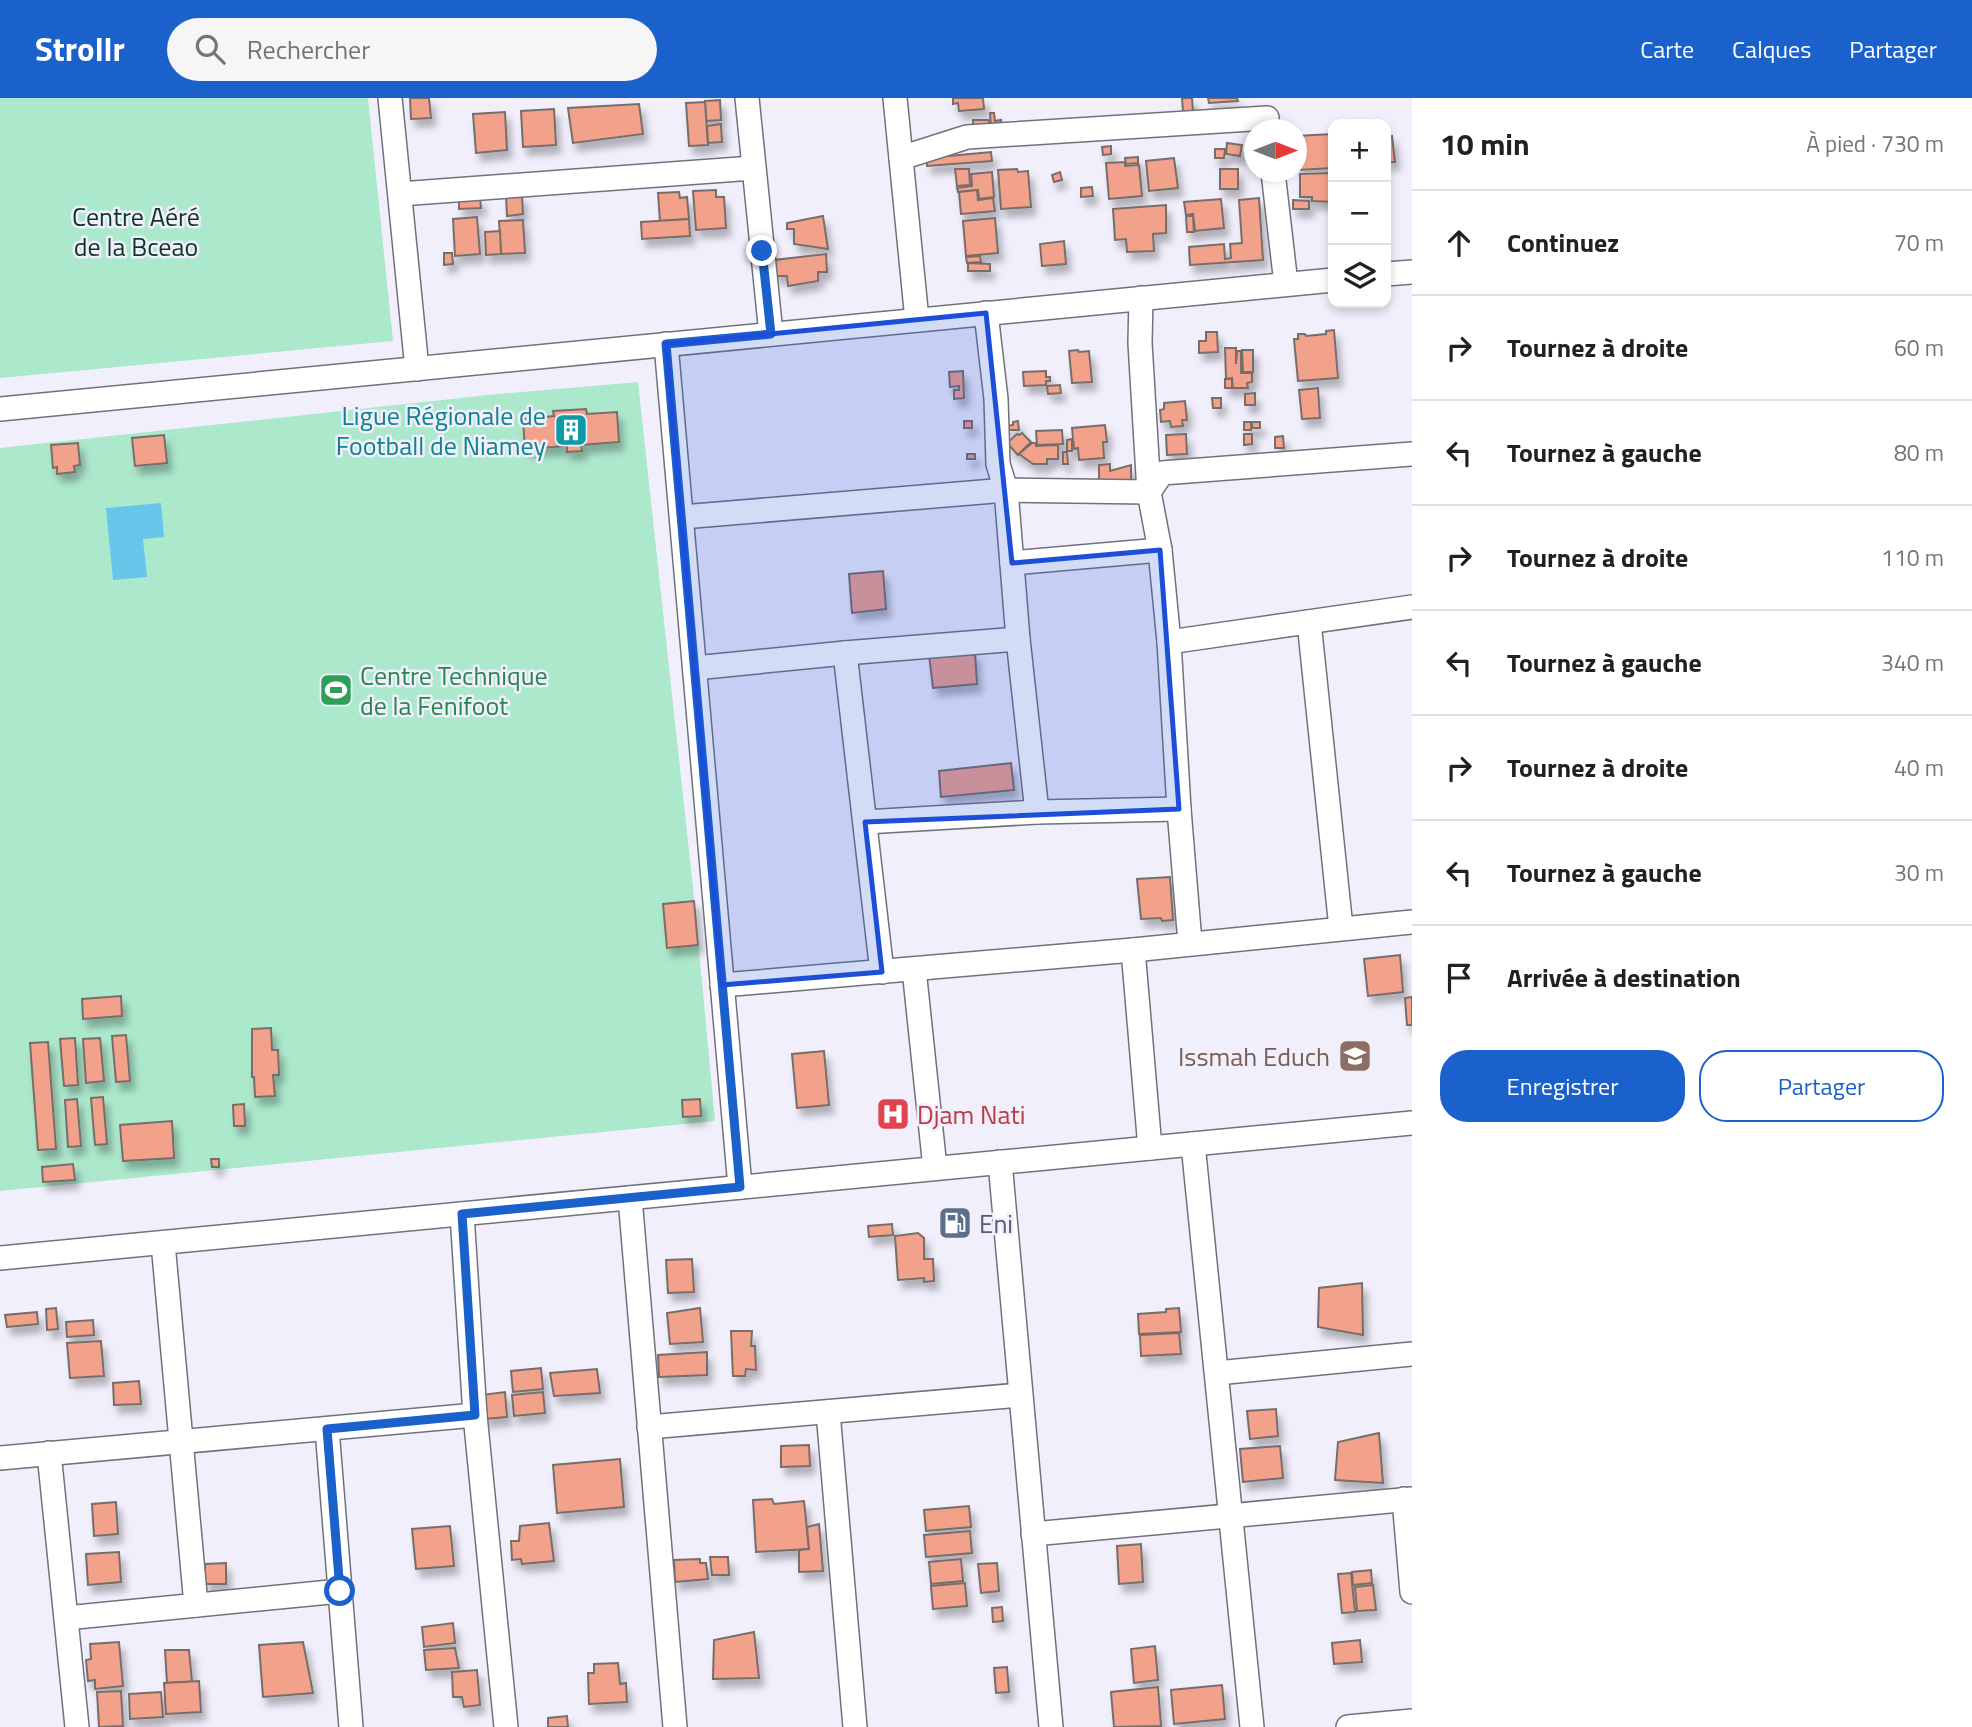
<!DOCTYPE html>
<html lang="fr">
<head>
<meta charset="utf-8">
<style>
	body { margin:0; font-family:"Titillium Web",sans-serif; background:#f6f6f6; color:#202124 }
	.controls { position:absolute; right:21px; top:21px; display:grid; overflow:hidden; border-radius:14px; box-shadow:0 4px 10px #0003 }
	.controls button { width:63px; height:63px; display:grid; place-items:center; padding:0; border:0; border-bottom:2px solid #e0e0e0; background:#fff; color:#202124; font:35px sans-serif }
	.compass { position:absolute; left:1244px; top:21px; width:63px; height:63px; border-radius:50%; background:#fff; box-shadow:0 4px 10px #0003; rotate:90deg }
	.stop { position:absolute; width:21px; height:21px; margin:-16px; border:5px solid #1a61cc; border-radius:50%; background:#fff }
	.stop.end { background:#1a61cc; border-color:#fff; box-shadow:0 2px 7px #0008 }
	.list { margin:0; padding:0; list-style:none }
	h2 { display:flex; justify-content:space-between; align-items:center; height:91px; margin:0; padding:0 28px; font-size:30px }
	h2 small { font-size:23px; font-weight:400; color:#757577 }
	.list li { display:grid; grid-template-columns:46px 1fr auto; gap:21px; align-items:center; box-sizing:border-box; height:105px; padding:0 28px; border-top:2px solid #e0e0e0 }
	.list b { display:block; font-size:26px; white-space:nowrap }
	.list em { font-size:23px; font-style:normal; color:#757577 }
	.actions { display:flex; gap:14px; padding:21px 28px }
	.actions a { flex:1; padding:16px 0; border:2px solid #1a61cc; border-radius:28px; text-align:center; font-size:24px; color:#1a61cc }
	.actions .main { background:#1a61cc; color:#fff }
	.icon { flex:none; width:38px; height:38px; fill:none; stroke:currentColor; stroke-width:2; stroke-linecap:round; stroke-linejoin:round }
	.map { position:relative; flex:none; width:1412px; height:1629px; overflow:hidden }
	header { display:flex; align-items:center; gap:42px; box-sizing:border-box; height:98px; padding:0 35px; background:#1a61cc; color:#fff }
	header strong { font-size:33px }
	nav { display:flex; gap:38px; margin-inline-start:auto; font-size:24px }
	.search { width:490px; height:63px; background:#f6f6f6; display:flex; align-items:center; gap:18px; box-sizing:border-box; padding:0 24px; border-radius:38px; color:#757577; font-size:26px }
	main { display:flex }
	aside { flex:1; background:#fff }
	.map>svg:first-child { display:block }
	.green { fill:#ace8cc }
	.water { fill:#69c6eb }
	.building { fill:#f2a18b; stroke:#796d6a; stroke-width:2; filter:url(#shadow) }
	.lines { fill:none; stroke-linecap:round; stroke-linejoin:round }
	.minor-casing { stroke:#72717b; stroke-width:26 }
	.minor { stroke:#fff; stroke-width:23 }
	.route { stroke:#1a61cc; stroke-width:9 }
	.marked { fill:#1d4ed8; fill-opacity:0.2; stroke:#1d4ed8; stroke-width:5; stroke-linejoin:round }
	.labels { text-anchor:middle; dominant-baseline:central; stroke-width:5; stroke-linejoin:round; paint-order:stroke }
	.park-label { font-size:26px; fill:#0e3626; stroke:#f1effb }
	.culture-label { font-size:26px; fill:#0d838f; stroke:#f1effb; text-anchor:end }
	.leisure-label { font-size:26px; fill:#27864d; stroke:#f1effb; text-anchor:start }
	.education-label { font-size:26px; fill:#785e54; stroke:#f1effb; text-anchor:end }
	.health-label { font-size:26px; fill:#be3a42; stroke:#f1effb; text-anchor:start }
	.service-label { font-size:26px; fill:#4e5e75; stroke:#f1effb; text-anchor:start }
</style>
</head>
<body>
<header>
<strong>Strollr</strong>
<div class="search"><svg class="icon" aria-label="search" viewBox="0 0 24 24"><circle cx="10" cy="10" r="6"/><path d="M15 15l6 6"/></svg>Rechercher</div>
<nav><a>Carte</a><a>Calques</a><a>Partager</a></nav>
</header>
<main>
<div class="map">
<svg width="1412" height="1629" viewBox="0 0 1412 1629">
	<defs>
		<filter id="shadow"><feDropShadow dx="4.5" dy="8" stdDeviation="3.5" flood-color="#0004"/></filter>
	</defs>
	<rect width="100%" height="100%" fill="#f1effb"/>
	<g class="green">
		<path d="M0,0H368L393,243L0,280Z"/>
		<path d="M638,284L694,799L715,1023L0,1093V350L488,297Z"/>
	</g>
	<path class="water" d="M161,405L164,439L143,441L147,479L113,482L106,410Z"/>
	<g class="building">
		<path d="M410,0H429L431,20L411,21Z"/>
		<path d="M953,0H983L984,11L959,13L958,5L953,6Z"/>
		<path d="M1182,0H1192L1193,13L1183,14Z"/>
		<path d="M1208,0H1237L1238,3L1209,5Z"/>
		<path d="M720,2L721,22L706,23L705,3Z"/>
		<path d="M705,4L708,47L689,48L686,5Z"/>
		<path d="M639,6L643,36L573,45L568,10Z"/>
		<path d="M554,11L556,47L523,49L521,13Z"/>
		<path d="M505,14L507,52L476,55L473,16Z"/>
		<path d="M990,15H994L995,23L1001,22V29L991,30Z"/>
		<rect x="973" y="22" width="16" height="8"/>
		<path d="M721,26L722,44L708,45L707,28Z"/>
		<path d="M1333,36V70L1298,72L1296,38Z"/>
		<path d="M1392,38L1395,64H1386V40Z"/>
		<path d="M1227,45L1242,47L1240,58L1226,56Z"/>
		<path d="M1111,48V56L1103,57L1102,49Z"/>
		<path d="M1215,51H1225L1224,60H1215Z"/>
		<path d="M991,54L992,63L927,68V60Z"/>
		<path d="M1138,59V65L1126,66L1125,60Z"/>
		<path d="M1174,60L1178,90L1149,93L1146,63Z"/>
		<path d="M1125,64V68L1139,67L1142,98L1109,101L1106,65Z"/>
		<path d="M955,71H969L970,87L957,88Z"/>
		<path d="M1017,71L1018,74L1028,73L1031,109L1001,111L998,72Z"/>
		<rect x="1220" y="71" width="18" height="20"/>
		<path d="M992,74L994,99L979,101L978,92L958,94L957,90L972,88L971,76Z"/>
		<path d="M1060,74L1062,82L1054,84L1052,77Z"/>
		<path d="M1333,75V104L1312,103V99H1300V76Z"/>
		<path d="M1092,89L1093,98L1081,99V90Z"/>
		<path d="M716,92V99H724L726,130L696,132L693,93Z"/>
		<path d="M977,92L978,102L993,100L995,113L961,116L959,94Z"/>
		<path d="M679,94L680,100L687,99L689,121L660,123L658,95Z"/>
		<path d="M522,97L523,116L507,118L506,98Z"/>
		<path d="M480,100L481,110L459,111V102Z"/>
		<path d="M1259,100L1263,162L1190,167L1189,149L1224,146L1225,161L1231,160L1230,146L1242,145L1239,102Z"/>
		<path d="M1221,101L1224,130L1195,133L1193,116L1186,117L1184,104Z"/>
		<path d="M1293,102L1309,103V111H1293Z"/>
		<path d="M1166,107V135L1153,136L1154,153L1127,154L1126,141L1115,142L1113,111Z"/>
		<path d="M823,118L828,151L794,146V131H787V125Z"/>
		<path d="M1186,118H1193L1194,134H1187Z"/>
		<path d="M477,119L480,156L455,158L453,121Z"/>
		<path d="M995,120L998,155L966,158L963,123Z"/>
		<path d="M689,121L690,138L642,141L641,124Z"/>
		<path d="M523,122L525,155L501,156L499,123Z"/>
		<path d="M500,133L501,156L486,157L485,134Z"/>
		<path d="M1064,143L1066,166L1042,168L1040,146Z"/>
		<path d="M444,155H452L453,166L444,167Z"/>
		<path d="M826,156L827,174H818V183L788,188L787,178H774V162Z"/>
		<path d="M980,158L981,164L967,165L966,159Z"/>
		<path d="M968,165L990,166V173H968Z"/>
		<path d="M1334,232L1338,280L1298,283L1294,241H1298V236H1305L1306,238L1326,236V233Z"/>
		<path d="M1206,234H1217L1218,254L1199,255V243H1206Z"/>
		<path d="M1225,250H1236V266L1237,253H1241V275H1252V284L1247,285L1248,290H1233L1232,280L1226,281Z"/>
		<path d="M1078,252L1079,254L1089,253L1092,284L1072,285L1069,253Z"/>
		<path d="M1242,252H1253V274H1243Z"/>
		<path d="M963,273L964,300L954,301V292H959V288L950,289L949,274Z"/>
		<path d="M1046,273V279H1050V283H1046V287L1024,288L1023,274Z"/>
		<rect x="1225" y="281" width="7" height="9"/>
		<path d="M1060,287L1061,295L1048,296L1047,288Z"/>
		<path d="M1318,290L1320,320L1302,321L1299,292Z"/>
		<path d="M1255,295V307H1245V296Z"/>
		<path d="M1212,300H1221V310H1213Z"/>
		<path d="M1185,303L1187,322H1182L1183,328L1171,329L1170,323L1161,324L1160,312L1164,311V305Z"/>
		<path d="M586,311L587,316L617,314L619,344L581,347L582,353L567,354V348L525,351L523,321L554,318L553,313Z"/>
		<rect x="964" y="323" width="8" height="7"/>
		<path d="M1018,323L1019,332H1005L1004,328L1013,327V324Z"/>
		<rect x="1244" y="324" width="7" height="8"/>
		<rect x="1252" y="324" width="8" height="6"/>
		<path d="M1105,327L1107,344H1103L1104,360L1079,362L1078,350L1074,351L1072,330Z"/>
		<path d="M1062,332L1063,346L1037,347L1036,333Z"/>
		<path d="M1022,335L1031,344L1018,357L1007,345L1017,336L1019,337Z"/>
		<path d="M1186,336L1187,356L1167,357L1166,337Z"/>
		<path d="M1244,336H1252V346L1244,347Z"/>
		<path d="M164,337L167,365L135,368L132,340Z"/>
		<path d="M1283,338L1284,350H1275V339Z"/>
		<path d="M1072,341V353H1067V342Z"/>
		<path d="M78,345L80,367L74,368L75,374L57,376V369L53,370L51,347Z"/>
		<path d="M1032,345H1036V348L1058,347V361H1047V366H1033L1019,356Z"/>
		<path d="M1063,354H1067L1068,366H1063Z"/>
		<rect x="967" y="356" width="8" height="5"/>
		<path d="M1110,366V373L1131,367V382H1128V391L1099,392V367Z"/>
		<path d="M883,473L886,511L852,515L849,476Z"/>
		<path d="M975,554L977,586L933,590L929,557Z"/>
		<path d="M1011,665L1014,692L941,699L939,673Z"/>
		<path d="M1170,779L1173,822L1162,823L1161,820L1141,821L1137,781Z"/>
		<path d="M694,803L698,847L667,850L663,806Z"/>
		<path d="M1400,857L1403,894L1368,898L1364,861Z"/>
		<path d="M121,898L122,918L83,921L82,901Z"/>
		<path d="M1412,899V927H1407L1405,900Z"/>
		<path d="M271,930L272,952H278L279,977H273L275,998L255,999L254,979H252V931Z"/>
		<path d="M126,937L130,983L116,984L112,938Z"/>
		<path d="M75,940L78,987L64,988L60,941Z"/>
		<path d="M100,940L104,983L86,985L83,941Z"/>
		<path d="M48,944L56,1051L38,1052L30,945Z"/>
		<path d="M824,953L829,1007L797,1010L792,956Z"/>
		<path d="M103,999L107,1046L95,1047L91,1000Z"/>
		<path d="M77,1001L81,1048L68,1049L65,1002Z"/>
		<path d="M700,1001L701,1018L683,1019L682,1002Z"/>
		<path d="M244,1006L245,1028H234L233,1007Z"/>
		<path d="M172,1023L174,1060L123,1063L120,1027Z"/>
		<path d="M211,1061H219V1069H212Z"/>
		<path d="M73,1066L75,1082L43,1084L42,1069Z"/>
		<path d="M892,1126L893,1137L869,1139L868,1128Z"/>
		<path d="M918,1135L924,1140V1161H933L934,1183L924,1184V1180L898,1182L895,1138Z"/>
		<path d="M692,1161L694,1194L668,1195L666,1162Z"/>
		<path d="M1362,1185L1363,1237L1318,1229L1319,1190Z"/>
		<path d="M56,1210L58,1231L47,1232L46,1211Z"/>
		<path d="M700,1210L703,1244L670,1246L667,1215Z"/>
		<path d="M1179,1210L1181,1234L1139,1236L1138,1216L1166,1214V1211Z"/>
		<path d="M37,1214L38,1226L7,1229L5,1217Z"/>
		<path d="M93,1222L94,1237L67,1239L66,1224Z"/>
		<path d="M731,1233H752L751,1248H755L756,1272L746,1271L745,1278H733Z"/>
		<path d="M1179,1235L1181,1256L1141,1258L1140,1237Z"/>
		<path d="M101,1243L104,1278L70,1280L67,1245Z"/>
		<path d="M707,1254V1277L659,1279L658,1257Z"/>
		<path d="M541,1270L543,1291L513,1294L511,1273Z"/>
		<path d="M597,1271L600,1295L554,1298L550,1275Z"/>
		<path d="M139,1283L141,1306L114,1307L113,1285Z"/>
		<path d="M505,1294L507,1319L483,1321L481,1297Z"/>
		<path d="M543,1294L545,1315L514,1318L512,1297Z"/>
		<path d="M1276,1311L1278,1338L1250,1341L1247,1313Z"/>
		<path d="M1379,1335L1383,1385L1335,1382L1338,1344Z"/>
		<path d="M809,1347L810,1368L781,1369V1348Z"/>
		<path d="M1280,1348L1283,1380L1243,1384L1240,1351Z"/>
		<path d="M620,1361L624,1409L557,1415L553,1367Z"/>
		<path d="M772,1401L774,1406L804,1403L809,1451L756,1454L753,1402Z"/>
		<path d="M116,1404L118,1436L94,1438L92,1406Z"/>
		<path d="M969,1408L971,1429L926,1433L924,1412Z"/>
		<path d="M549,1425L554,1463L522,1466L521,1461L512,1462L511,1443H519L520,1428Z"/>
		<path d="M819,1426L823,1473L799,1474V1452L809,1451L807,1429Z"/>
		<path d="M450,1428L454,1468L416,1471L412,1431Z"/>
		<path d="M970,1433L972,1455L926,1459L924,1437Z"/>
		<path d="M1141,1446L1143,1484L1119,1486L1117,1448Z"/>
		<path d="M119,1454L121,1484L88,1487L86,1456Z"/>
		<path d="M710,1459H728L729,1477H712Z"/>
		<path d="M700,1461V1465H706L708,1481L675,1484L674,1462Z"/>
		<path d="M961,1461L963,1483L931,1486L929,1464Z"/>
		<path d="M226,1465V1486H205V1466Z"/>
		<path d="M997,1465L999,1493L981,1495L978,1466Z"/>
		<path d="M1371,1472L1372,1485L1353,1487L1352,1474Z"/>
		<path d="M1351,1475L1355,1514L1342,1515L1338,1476Z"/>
		<path d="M965,1485L967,1508L933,1511L931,1488Z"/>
		<path d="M1373,1487L1376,1512L1357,1513L1355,1489Z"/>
		<path d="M1002,1509L1003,1523L993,1524L992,1510Z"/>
		<path d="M453,1525L455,1545L424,1549L422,1529Z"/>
		<path d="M754,1534L759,1580L713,1581L714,1542Z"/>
		<path d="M1360,1542L1362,1564L1334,1566L1332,1545Z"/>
		<path d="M119,1544L123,1588L95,1591V1582L88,1583L86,1562L91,1561L90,1546Z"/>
		<path d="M303,1544L313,1595L263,1599L259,1547Z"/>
		<path d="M1155,1548L1158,1582L1134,1585L1131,1551Z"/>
		<path d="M455,1550L459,1570L426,1572L424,1552Z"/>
		<path d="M165,1552H189L192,1584L167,1585Z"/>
		<path d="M618,1565L620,1586L626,1585L627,1604L589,1606L588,1575H594V1566Z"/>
		<path d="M1007,1569L1009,1594L996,1595L994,1570Z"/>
		<path d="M477,1572L480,1607L464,1609L462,1599H453L452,1574Z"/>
		<path d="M199,1583L201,1614L166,1616L164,1585Z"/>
		<path d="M1222,1587L1225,1621L1174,1626L1171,1592Z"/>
		<path d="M1158,1589L1161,1628L1114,1629L1111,1594Z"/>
		<path d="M121,1593L123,1628L99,1629L97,1594Z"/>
		<path d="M161,1594L163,1619L130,1621L129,1596Z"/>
		<path d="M567,1618L568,1629H548V1620Z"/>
	</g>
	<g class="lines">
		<defs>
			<g id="minor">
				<path d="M390,0L417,271"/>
				<path d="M747,0L771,236"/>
				<path d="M895,0L917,222"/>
				<path d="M901,60L967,39L1267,20"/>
				<path d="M1273,74L1286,186"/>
				<path d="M400,96L753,70"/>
				<path d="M1386,176L1412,174"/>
				<path d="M1141,200L1140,245L1149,394L1160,452L1169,544L1179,711L1190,845"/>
				<path d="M986,215L996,301L998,366L1006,392L1018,541L1037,714"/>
				<path d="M666,246L740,1089"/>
				<path d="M0,311L1333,182"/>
				<path d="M682,419L1006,392L1149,394L1162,375L1412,356"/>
				<path d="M1012,465L1160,452"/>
				<path d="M1309,524L1341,830"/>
				<path d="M1169,544L1412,509"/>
				<path d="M845,555L882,874"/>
				<path d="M695,570L845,555L1018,541"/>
				<path d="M865,724L1037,714L1179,711"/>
				<path d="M1133,852L1150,1050"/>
				<path d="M914,871L935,1070"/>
				<path d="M722,887L1133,852L1412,824"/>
				<path d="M1193,1046L1252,1629"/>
				<path d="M1000,1064L1051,1629"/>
				<path d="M630,1100L675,1629"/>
				<path d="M462,1116L475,1317L506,1629"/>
				<path d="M163,1145L196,1507"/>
				<path d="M0,1160L1412,1025"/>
				<path d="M1217,1275L1412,1256"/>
				<path d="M828,1314L855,1629"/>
				<path d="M649,1329L1020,1297"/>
				<path d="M327,1331L351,1629"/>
				<path d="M49,1355L77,1629"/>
				<path d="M0,1360L475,1317"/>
				<path d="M1404,1401L1412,1494"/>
				<path d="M1033,1436L1412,1401"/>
				<path d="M66,1520L340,1493"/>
				<path d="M1348,1629L1412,1623"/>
			</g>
		</defs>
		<use href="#minor" class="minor-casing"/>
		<use href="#minor" class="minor"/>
	</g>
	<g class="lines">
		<path class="route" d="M340,1493L327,1331L475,1317L462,1116L740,1089L666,246L771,236L762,153"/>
	</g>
	<path class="marked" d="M986,215L1012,465L1160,452L1179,711L865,724L882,874L722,887L666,246Z"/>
	<defs>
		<symbol id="building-square" viewBox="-11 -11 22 22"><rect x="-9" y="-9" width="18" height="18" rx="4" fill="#0f9aa8" stroke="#f1effb"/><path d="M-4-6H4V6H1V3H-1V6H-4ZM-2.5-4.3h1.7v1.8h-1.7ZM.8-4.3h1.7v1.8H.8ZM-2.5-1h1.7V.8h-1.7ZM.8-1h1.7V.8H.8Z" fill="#fff"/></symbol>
		<symbol id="stadium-square" viewBox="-11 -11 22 22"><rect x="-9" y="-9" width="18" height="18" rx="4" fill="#2e9e5b" stroke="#f1effb"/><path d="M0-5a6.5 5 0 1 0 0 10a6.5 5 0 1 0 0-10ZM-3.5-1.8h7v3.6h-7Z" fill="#fff"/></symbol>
		<symbol id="university-square" viewBox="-11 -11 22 22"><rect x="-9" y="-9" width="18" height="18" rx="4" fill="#8d6e63" stroke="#f1effb"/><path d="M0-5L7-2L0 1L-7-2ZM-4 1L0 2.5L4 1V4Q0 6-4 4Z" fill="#fff"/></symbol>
		<symbol id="hospital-square" viewBox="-11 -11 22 22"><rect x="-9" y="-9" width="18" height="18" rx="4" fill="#e0444e" stroke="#f1effb"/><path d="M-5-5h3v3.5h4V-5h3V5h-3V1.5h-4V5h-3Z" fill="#fff"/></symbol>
		<symbol id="fuel-square" viewBox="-11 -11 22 22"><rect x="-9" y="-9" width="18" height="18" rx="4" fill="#5c6f8a" stroke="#f1effb"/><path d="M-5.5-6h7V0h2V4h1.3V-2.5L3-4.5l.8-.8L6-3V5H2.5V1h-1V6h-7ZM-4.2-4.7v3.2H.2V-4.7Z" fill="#fff"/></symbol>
	</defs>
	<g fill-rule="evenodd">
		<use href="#building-square" x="552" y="313" width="38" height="38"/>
		<use href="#stadium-square" x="317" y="573" width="38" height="38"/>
		<use href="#university-square" x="1336" y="939" width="38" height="38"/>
		<use href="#hospital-square" x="874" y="997" width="38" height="38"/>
		<use href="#fuel-square" x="936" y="1106" width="38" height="38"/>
	</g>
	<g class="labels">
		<g class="park-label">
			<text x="136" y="118">Centre Aéré<tspan x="136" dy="30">de la Bceao</tspan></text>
		</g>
		<g class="culture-label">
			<text x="546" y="317">Ligue Régionale de<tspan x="546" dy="30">Football de Niamey</tspan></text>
		</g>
		<g class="leisure-label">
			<text x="360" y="577">Centre Technique<tspan x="360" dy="30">de la Fenifoot</tspan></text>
		</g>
		<g class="education-label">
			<text x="1330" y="958">Issmah Educh</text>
		</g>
		<g class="health-label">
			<text x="917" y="1016">Djam Nati</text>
		</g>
		<g class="service-label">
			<text x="979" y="1125">Eni</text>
		</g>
	</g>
</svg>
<div class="controls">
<button>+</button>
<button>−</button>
<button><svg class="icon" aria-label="layers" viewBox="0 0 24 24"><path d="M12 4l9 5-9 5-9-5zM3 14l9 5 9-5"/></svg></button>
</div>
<svg class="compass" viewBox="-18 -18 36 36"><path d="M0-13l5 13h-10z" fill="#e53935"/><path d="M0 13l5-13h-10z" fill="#757577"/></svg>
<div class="stop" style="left:340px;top:1493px"></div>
<div class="stop end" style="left:762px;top:153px"></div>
</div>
<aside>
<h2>10 min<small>À pied · 730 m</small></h2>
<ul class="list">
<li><svg class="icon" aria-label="ahead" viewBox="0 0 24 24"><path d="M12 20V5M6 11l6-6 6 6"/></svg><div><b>Continuez</b></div><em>70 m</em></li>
<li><svg class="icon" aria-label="right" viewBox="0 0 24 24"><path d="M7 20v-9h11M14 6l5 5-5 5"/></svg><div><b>Tournez à droite</b></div><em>60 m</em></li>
<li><svg class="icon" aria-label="left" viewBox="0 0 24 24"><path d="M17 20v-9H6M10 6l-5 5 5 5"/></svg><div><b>Tournez à gauche</b></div><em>80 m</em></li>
<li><svg class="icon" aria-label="right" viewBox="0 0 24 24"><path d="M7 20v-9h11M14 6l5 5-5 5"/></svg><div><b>Tournez à droite</b></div><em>110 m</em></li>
<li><svg class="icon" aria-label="left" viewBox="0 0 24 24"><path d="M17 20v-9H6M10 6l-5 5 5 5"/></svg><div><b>Tournez à gauche</b></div><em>340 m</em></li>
<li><svg class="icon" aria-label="right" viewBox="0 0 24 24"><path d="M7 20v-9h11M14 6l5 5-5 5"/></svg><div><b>Tournez à droite</b></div><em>40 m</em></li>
<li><svg class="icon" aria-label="left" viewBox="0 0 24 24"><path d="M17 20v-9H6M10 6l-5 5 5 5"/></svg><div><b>Tournez à gauche</b></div><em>30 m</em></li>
<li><svg class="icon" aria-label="arrive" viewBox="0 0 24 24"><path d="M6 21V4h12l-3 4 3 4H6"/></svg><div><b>Arrivée à destination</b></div></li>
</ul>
<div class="actions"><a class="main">Enregistrer</a><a>Partager</a></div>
</aside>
</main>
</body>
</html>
